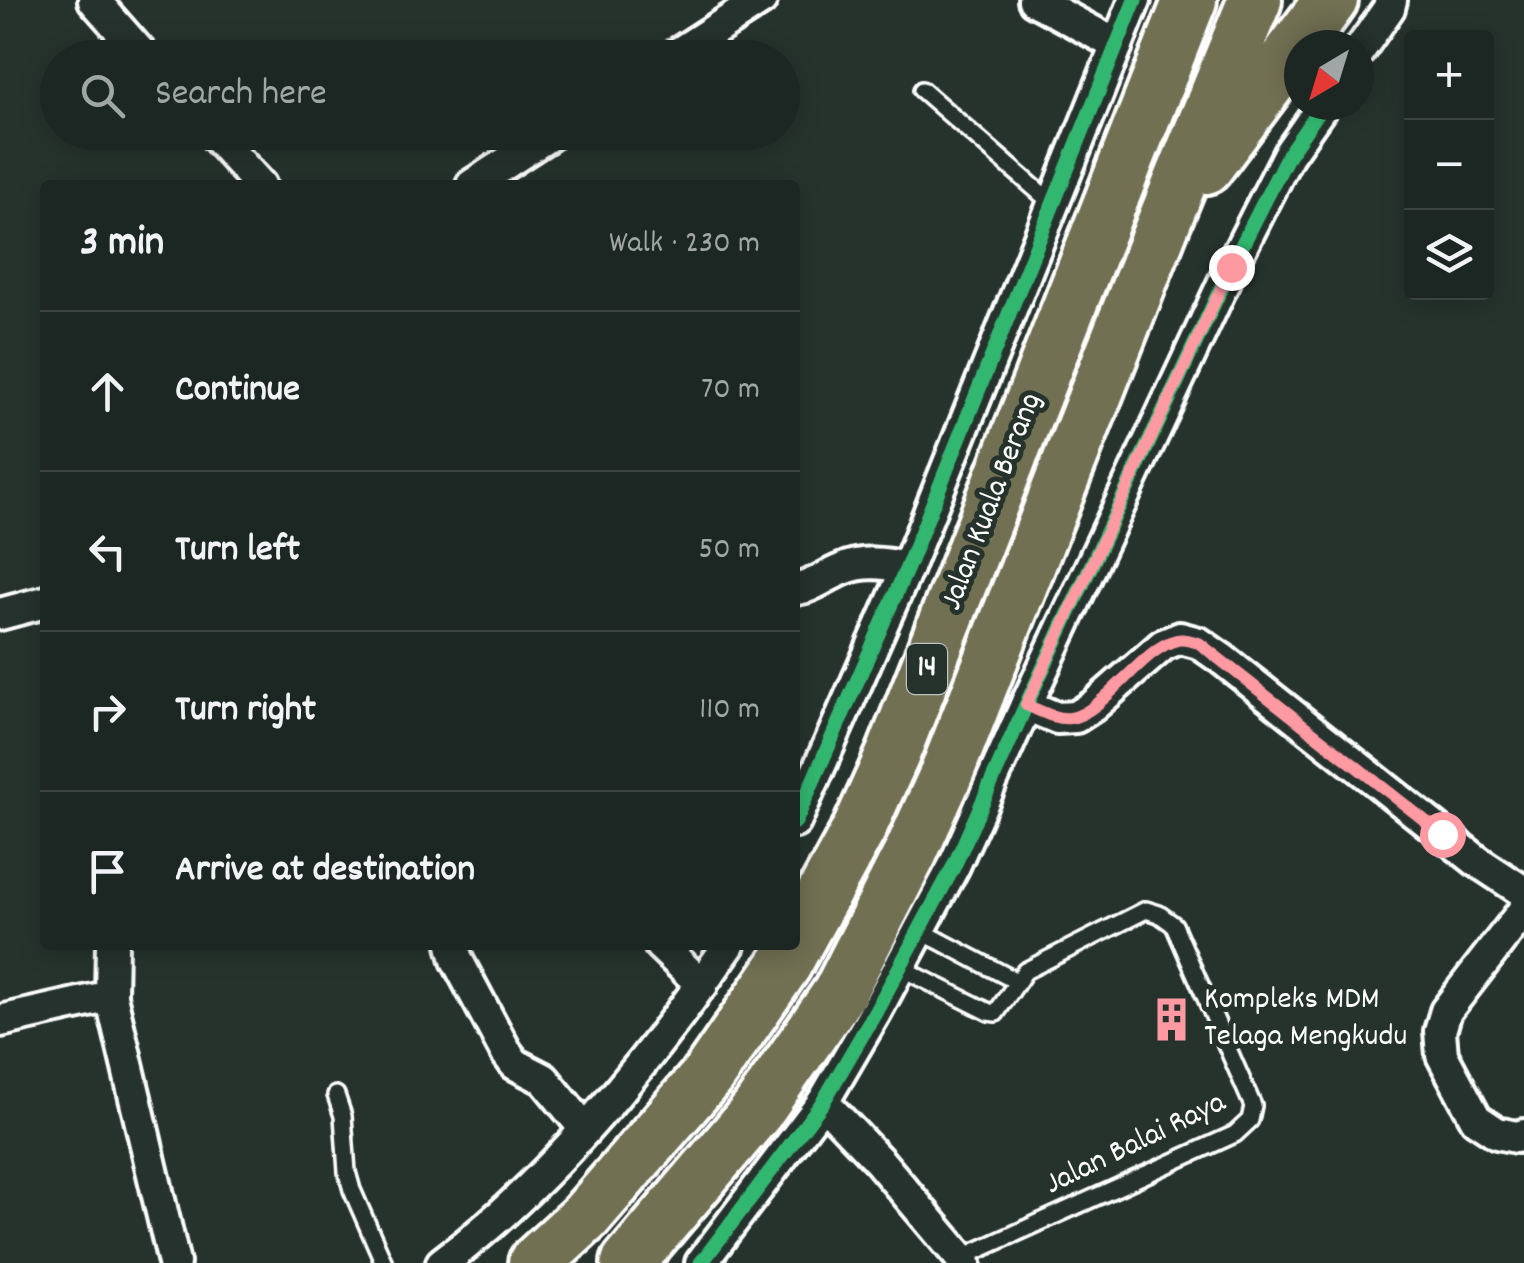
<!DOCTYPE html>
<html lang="en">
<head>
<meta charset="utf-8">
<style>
	body { margin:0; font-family:Dekko,sans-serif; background:#252e2a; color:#f1f3f6 }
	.controls { position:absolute; right:30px; top:30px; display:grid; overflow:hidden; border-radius:10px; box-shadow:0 5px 25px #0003 }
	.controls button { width:90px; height:90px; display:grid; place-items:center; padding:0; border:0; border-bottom:2px solid #3a4340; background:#1c2622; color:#f1f3f6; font:50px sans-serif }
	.compass { position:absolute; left:1284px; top:30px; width:90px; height:90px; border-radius:50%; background:#1c2622; box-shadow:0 5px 25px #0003; rotate:218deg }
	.stop { position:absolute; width:30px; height:30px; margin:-22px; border:8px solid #ff9aa2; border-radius:50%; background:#fff }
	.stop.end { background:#ff9aa2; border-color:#fff; box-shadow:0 2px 10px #0008 }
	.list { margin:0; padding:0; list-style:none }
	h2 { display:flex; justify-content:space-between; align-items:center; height:130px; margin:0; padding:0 40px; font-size:42px }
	h2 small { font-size:32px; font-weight:400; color:#a0a5a5 }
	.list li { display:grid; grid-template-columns:65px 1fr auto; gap:30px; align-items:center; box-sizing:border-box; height:160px; padding:0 40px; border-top:2px solid #3a4340 }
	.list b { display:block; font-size:38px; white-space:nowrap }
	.list em { font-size:32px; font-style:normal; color:#a0a5a5 }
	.icon { flex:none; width:55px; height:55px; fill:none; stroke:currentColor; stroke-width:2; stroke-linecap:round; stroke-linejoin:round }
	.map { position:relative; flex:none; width:1524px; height:1263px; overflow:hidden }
	.search { position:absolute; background:#1c2622; box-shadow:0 5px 25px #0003; left:40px; top:40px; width:760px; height:110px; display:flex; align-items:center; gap:25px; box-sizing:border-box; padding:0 35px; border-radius:55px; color:#a0a5a5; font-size:38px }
	.panel { position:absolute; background:#1c2622; box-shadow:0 5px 25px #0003; left:40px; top:180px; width:760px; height:770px; border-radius:10px }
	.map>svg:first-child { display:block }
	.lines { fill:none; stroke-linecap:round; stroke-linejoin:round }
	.lane-casing { stroke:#fff; stroke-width:22 }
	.street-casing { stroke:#fff; stroke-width:38 }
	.highway-casing { stroke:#fff; stroke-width:60 }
	.lane { stroke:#26332d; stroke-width:15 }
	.street { stroke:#26332d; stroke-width:30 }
	.highway { stroke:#716f52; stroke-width:52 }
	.cycleway-casing { stroke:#26332d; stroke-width:21 }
	.cycleway { stroke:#33b770; stroke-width:15 }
	.route { stroke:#ff9aa2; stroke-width:12 }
	.labels { text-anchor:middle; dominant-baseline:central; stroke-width:10; stroke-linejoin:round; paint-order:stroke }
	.shield { fill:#26332d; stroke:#bec2c0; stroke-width:2.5 }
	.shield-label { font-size:30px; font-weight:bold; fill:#fff }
	.street-label { font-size:32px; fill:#fff; stroke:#26332d }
	.poi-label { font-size:32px; fill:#fff; stroke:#26332d; text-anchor:start }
</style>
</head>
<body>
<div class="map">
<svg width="1524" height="1263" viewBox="0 0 1524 1263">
	<rect width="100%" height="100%" fill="#26332d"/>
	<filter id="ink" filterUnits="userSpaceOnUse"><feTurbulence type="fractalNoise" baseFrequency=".01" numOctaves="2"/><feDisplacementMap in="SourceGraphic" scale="20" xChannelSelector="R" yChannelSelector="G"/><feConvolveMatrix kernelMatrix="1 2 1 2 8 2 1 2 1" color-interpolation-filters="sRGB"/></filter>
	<g filter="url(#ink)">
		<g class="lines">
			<defs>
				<g id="lane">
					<path d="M922,90L1053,204"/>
					<path d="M919,930L1016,981"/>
					<path d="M899,967L989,1012L996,1013L1025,971L1146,910L1159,914L1174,925L1253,1106L1250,1120L1235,1134L961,1258"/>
					<path d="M336,1095L343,1116L347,1172L352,1190L384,1263"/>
				</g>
				<g id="street">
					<path d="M94,0L145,58"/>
					<path d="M1034,0L1117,45"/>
					<path d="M1359,51L1389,8L1391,0"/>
					<path d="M671,58L761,0"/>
					<path d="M212,132L260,185"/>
					<path d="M472,185L554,132"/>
					<path d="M795,589C812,588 825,576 841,570C863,560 884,563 907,568"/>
					<path d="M0,614L45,602"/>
					<path d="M1026,705L1057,718L1076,717L1093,706L1163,645L1180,638L1199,643L1222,659L1477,861L1524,892"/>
					<path d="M795,822L907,568L1135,0"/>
					<path d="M1524,910L1446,1011L1440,1031L1442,1055L1476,1119L1497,1133L1516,1137L1524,1135"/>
					<path d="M112,945L111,996L174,1263"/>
					<path d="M453,945L457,960L506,1052L515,1064L544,1079L585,1129"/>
					<path d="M660,945L702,985"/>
					<path d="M0,1021L111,996"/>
					<path d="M823,1102L880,1162L965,1263"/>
					<path d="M442,1263C554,1180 650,1059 729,945"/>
					<path d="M701,1263L823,1102L875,1013L954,866L1026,705L1231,267L1288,155L1323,105"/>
				</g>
				<g id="highway">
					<path d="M1206,167L1331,0"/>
					<path d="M535,1263L585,1217L709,1074L785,964L859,829L893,754L1190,0"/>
					<path d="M628,1263L757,1111L839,993L910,854L945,777L1163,224L1255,0"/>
				</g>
			</defs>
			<use href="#lane" class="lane-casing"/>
			<use href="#street" class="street-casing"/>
			<use href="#highway" class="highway-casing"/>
			<use href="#lane" class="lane"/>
			<use href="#street" class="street"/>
			<use href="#highway" class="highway"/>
			<defs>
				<g id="cycleway">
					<path d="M795,822L907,568L1135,0"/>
					<path d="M701,1263L823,1102L875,1013L954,866L1026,705L1231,267L1288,155L1323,105"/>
				</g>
			</defs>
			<use href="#cycleway" class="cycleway-casing"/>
			<use href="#cycleway" class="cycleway"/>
		</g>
	</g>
	<g class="lines" filter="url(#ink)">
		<path class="route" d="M1231,267L1026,705C1039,710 1055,720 1070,718C1103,714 1143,647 1177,640C1184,638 1192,641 1199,643L1442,834"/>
	</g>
	<defs>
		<symbol id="building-bare" viewBox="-9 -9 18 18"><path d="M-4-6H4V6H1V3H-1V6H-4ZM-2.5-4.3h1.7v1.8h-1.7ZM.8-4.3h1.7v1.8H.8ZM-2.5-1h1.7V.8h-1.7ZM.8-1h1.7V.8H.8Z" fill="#ff9aa2" stroke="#26332d" stroke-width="2.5" paint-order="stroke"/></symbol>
	</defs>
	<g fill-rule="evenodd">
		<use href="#building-bare" x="1140" y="988" width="63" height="63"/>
	</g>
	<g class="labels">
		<rect class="shield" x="907" y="644" width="40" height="50" rx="8"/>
		<g class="shield-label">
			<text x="927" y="669">14</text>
		</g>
		<g class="street-label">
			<text transform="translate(993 502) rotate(-69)">Jalan Kuala Berang</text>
			<text transform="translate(1136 1145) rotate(-26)">Jalan Balai Raya</text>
		</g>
		<g class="poi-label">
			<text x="1204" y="1001">Kompleks MDM<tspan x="1204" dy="37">Telaga Mengkudu</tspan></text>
		</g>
	</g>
</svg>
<div class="controls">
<button>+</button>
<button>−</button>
<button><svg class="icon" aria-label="layers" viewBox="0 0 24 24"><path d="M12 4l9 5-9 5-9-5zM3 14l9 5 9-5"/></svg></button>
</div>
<svg class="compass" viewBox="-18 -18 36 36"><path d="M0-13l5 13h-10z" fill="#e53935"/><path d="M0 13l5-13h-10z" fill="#a0a5a5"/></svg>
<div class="stop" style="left:1442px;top:834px"></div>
<div class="stop end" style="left:1231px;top:267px"></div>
<div class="search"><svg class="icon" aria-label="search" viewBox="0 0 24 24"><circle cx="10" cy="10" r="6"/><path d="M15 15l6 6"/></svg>Search here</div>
<section class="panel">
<h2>3 min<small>Walk · 230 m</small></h2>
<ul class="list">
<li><svg class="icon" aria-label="ahead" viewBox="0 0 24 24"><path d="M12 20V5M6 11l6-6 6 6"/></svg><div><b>Continue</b></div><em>70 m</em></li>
<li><svg class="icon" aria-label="left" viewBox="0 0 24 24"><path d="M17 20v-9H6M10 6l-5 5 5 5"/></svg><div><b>Turn left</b></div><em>50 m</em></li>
<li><svg class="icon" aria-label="right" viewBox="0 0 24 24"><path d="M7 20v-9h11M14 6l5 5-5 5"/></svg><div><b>Turn right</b></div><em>110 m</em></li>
<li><svg class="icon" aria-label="arrive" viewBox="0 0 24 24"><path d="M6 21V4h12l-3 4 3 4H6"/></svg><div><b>Arrive at destination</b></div></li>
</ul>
</section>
</div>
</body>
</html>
